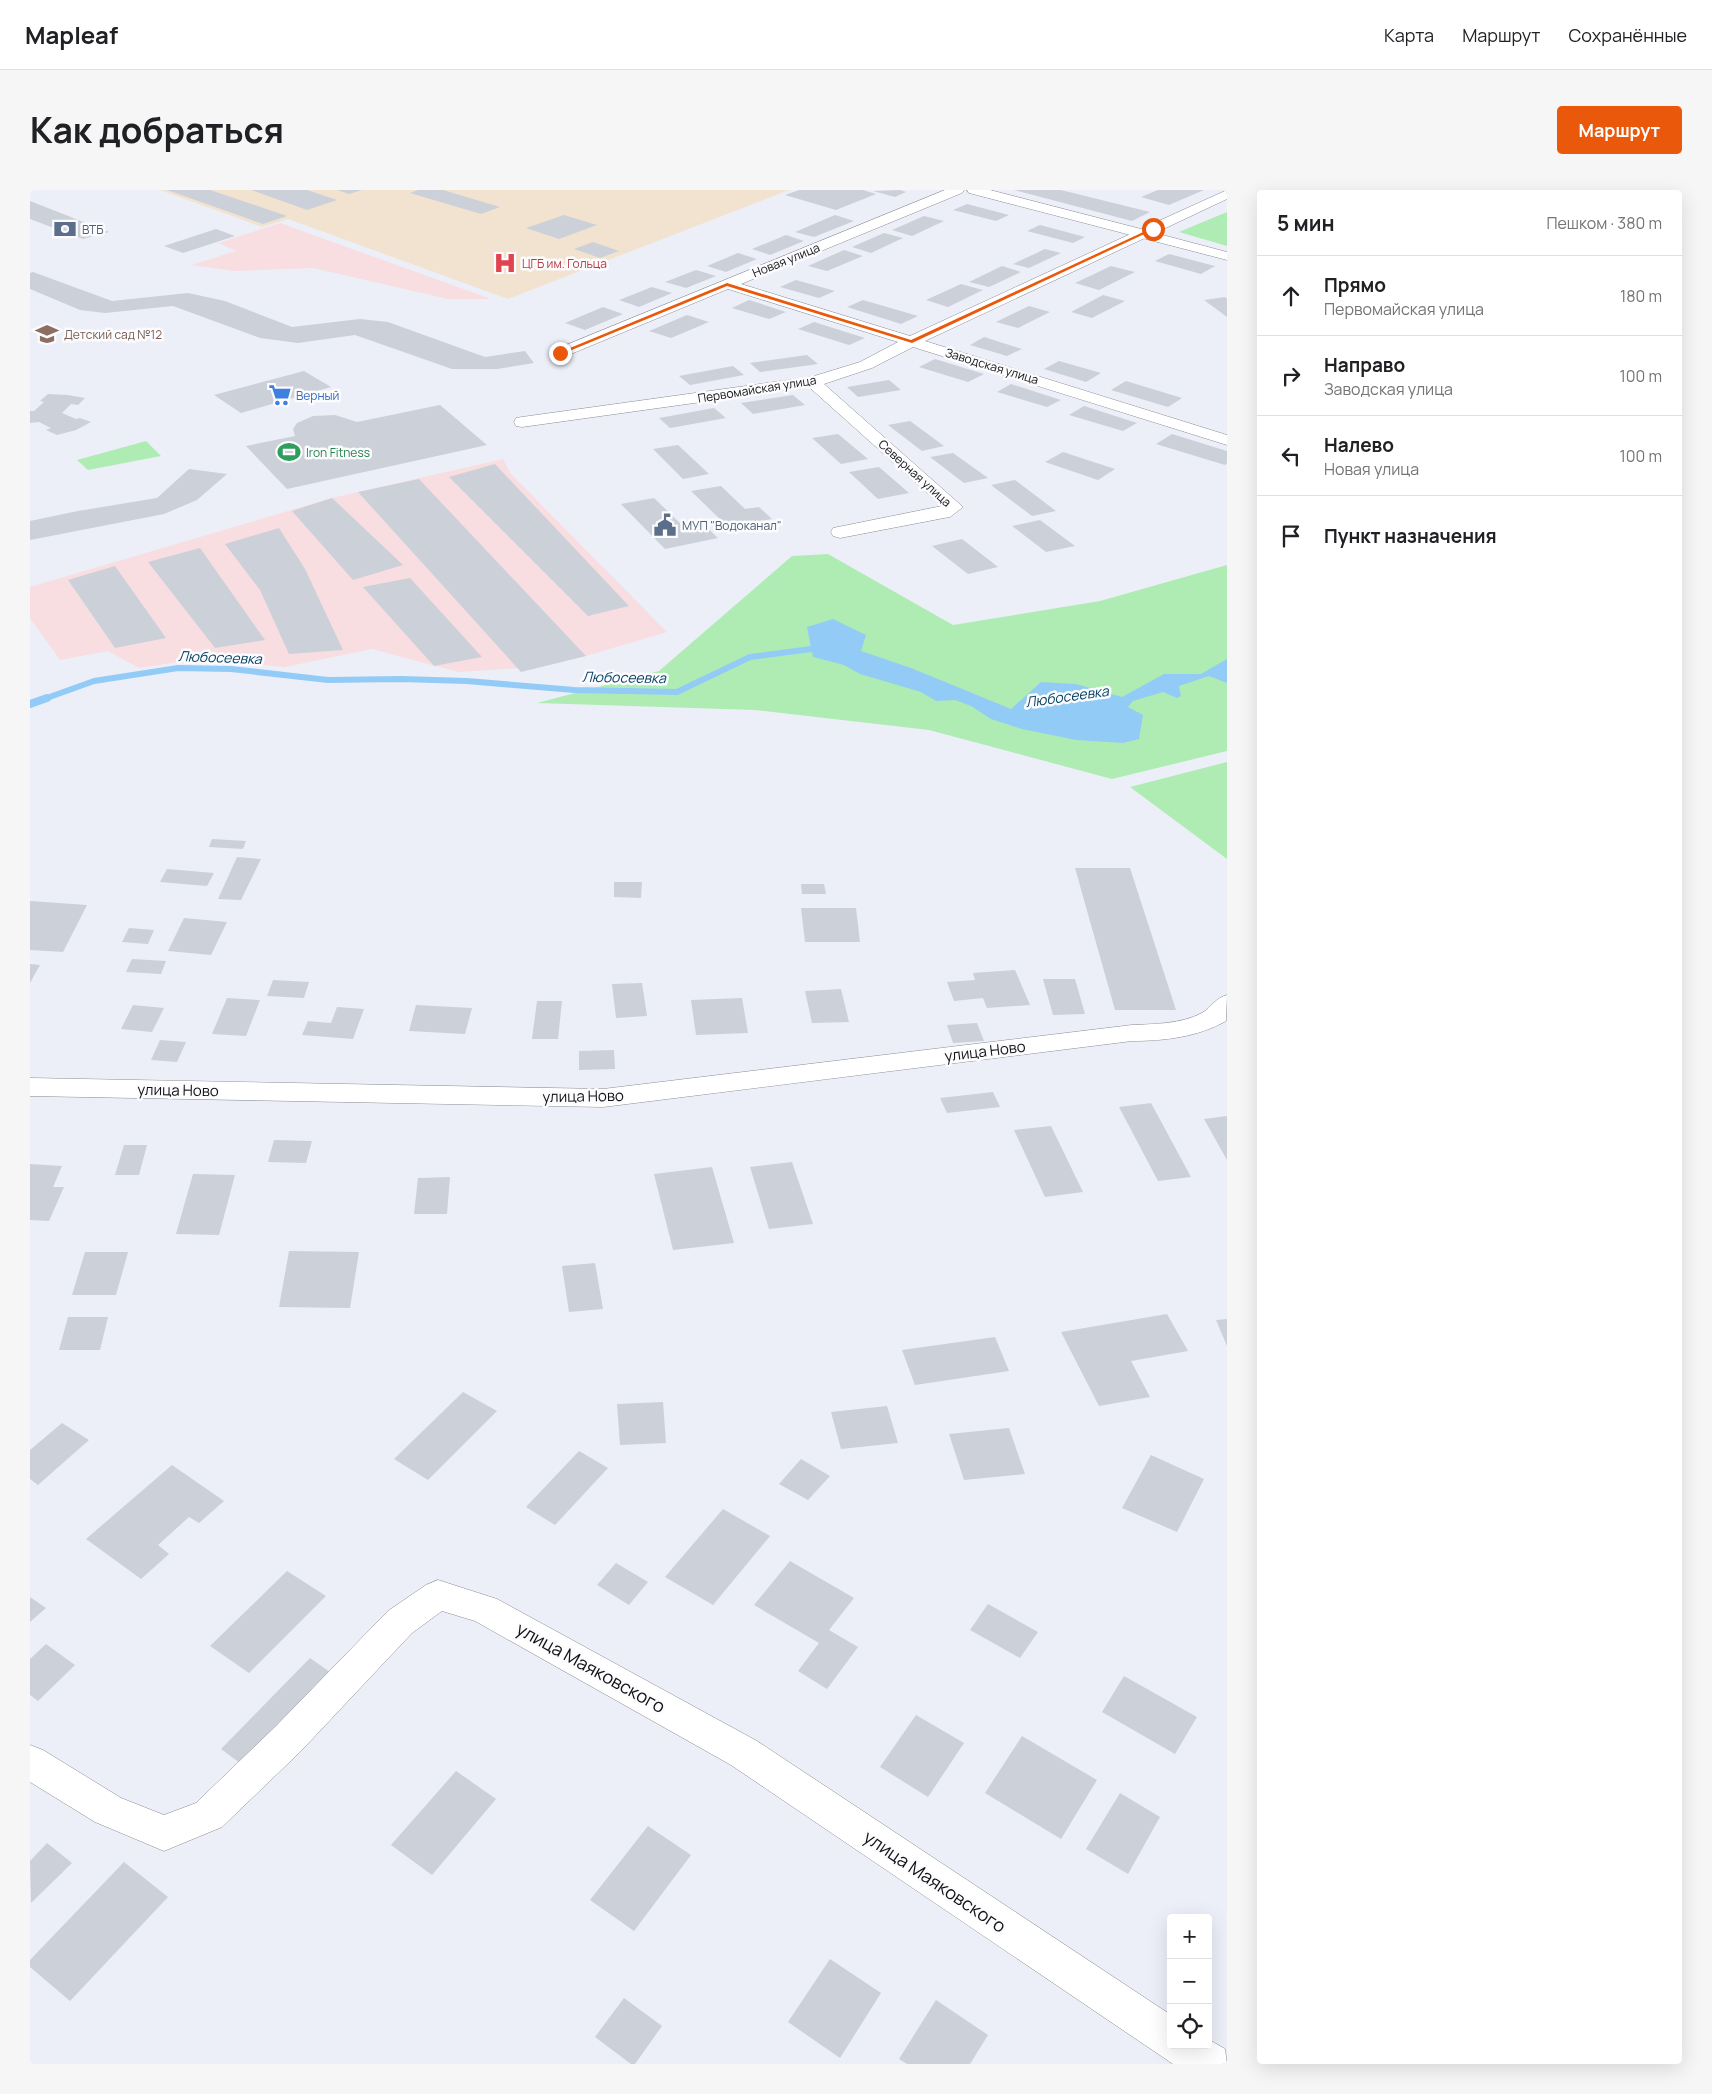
<!DOCTYPE html>
<html lang="ru">
<head>
<meta charset="utf-8">
<style>
	body { margin:0; font-family:Manrope,sans-serif; background:#f6f6f6; color:#202124 }
	.controls { position:absolute; right:15px; bottom:15px; display:grid; overflow:hidden; border-radius:5px; box-shadow:0 5px 20px #0002 }
	.controls button { width:45px; height:45px; display:grid; place-items:center; padding:0; border:0; border-bottom:1px solid #e0e0e0; background:#fff; color:#202124; font:25px sans-serif }
	.stop { position:absolute; width:15px; height:15px; margin:-11px; border:4px solid #ea580c; border-radius:50%; background:#fff }
	.stop.end { background:#ea580c; border-color:#fff; box-shadow:0 1px 5px #0008 }
	.list { margin:0; padding:0; list-style:none }
	h2 { display:flex; justify-content:space-between; align-items:center; height:65px; margin:0; padding:0 20px; font-size:21px }
	h2 small { font-size:16px; font-weight:400; color:#757577 }
	.list li { display:grid; grid-template-columns:32px 1fr auto; gap:15px; align-items:center; box-sizing:border-box; height:80px; padding:0 20px; border-top:1px solid #e0e0e0 }
	.list b { display:block; font-size:19px; white-space:nowrap }
	.list p { margin:0; font-size:16px; white-space:nowrap; color:#757577 }
	.list em { font-size:16px; font-style:normal; color:#757577 }
	.icon { flex:none; width:28px; height:28px; fill:none; stroke:currentColor; stroke-width:2; stroke-linecap:round; stroke-linejoin:round }
	.map { position:relative; flex:none; width:1197px; height:1874px; overflow:hidden; border-radius:5px }
	header { display:flex; align-items:center; gap:30px; box-sizing:border-box; height:70px; padding:0 25px; background:#fff; border-bottom:1px solid #e0e0e0 }
	header strong { font-size:24px }
	nav { display:flex; gap:28px; margin-inline-start:auto; font-size:18px }
	.intro { display:flex; align-items:center; justify-content:space-between; box-sizing:border-box; height:120px; padding:0 30px }
	h1 { margin:0; font-size:35px }
	.button { padding:12px 22px; border-radius:5px; background:#ea580c; color:#fff; font-size:18px; font-weight:700 }
	main { display:flex; gap:30px; padding:0 30px }
	aside { flex:1; background:#fff; border-radius:5px; box-shadow:0 5px 20px #0002 }
	.map>svg:first-child { display:block }
	.industrial { fill:#f8dee1 }
	.medical { fill:#f2e3d0 }
	.green { fill:#afecb3 }
	.water { fill:#92cbf6 }
	.lines { fill:none; stroke-linecap:round; stroke-linejoin:round }
	.stream-far1 { stroke:#92cbf6; stroke-width:6 }
	.stream { stroke:#92cbf6; stroke-width:8 }
	.building { fill:#ccd0d9 }
	.minor-casing { stroke:#898c94; stroke-width:1 }
	.tertiary-casing { stroke:#898c94; stroke-width:1 }
	.minor { fill:#fff; fill-rule:evenodd }
	.tertiary { fill:#fff; fill-rule:evenodd }
	.route { fill:#ea580c }
	.labels { text-anchor:middle; dominant-baseline:central; stroke-width:5; stroke-linejoin:round; paint-order:stroke }
	.far-service-label { font-size:12px; fill:#4e5e75; stroke:#fcfcfe; text-anchor:start }
	.far-street-label { font-size:12px; fill:#111215; stroke:#fcfcfe }
	.far-health-label { font-size:12px; fill:#be3a42; stroke:#fcfcfe; text-anchor:start }
	.far-education-label { font-size:12px; fill:#785e54; stroke:#fcfcfe; text-anchor:start }
	.far-shop-label { font-size:12px; fill:#366cbe; stroke:#fcfcfe; text-anchor:start }
	.far-leisure-label { font-size:12px; fill:#27864d; stroke:#fcfcfe; text-anchor:start }
	.far-water-label { font-size:14px; font-style:italic; fill:#074365; stroke:#fcfcfe }
	.street-label { font-size:15px; fill:#111215; stroke:#fcfcfe }
	.near-street-label { font-size:18px; fill:#111215; stroke:#fcfcfe }
</style>
</head>
<body>
<header>
<strong>Mapleaf</strong>
<nav><a>Карта</a><a>Маршрут</a><a>Сохранённые</a></nav>
</header>
<div class="intro"><h1>Как добраться</h1><a class="button">Маршрут</a></div>
<main>
<div class="map">
<svg width="1197" height="1874" viewBox="0 0 1197 1874">
	<rect width="100%" height="100%" fill="#eceff8"/>
	<g class="industrial">
		<path d="M250,33L461,109H418L283,78L205,81L161,75L206,61L189,53Z"/>
		<path d="M473,269L481,284L637,442L556,466L490,478L428,482L342,459L255,477L167,469L109,478L78,461L30,470L0,428V397L302,308Z"/>
	</g>
	<path class="medical" d="M130,0H759L478,109L258,29L232,37Z"/>
	<g class="green">
		<path d="M1197,22V56L1149,42Z"/>
		<path d="M116,251L131,266L58,280L47,270Z"/>
		<path d="M798,364L923,435L1070,411L1197,375V561L1082,589L899,540L725,520L507,513L629,481L762,366Z"/>
		<path d="M1197,572V669L1100,597Z"/>
	</g>
	<path class="water" d="M803,429L836,445L831,461L881,478L981,519L1011,492L1046,494L1092,507L1134,484H1171L1197,469V493L1179,486L1149,496L1151,506L1147,508L1133,502L1103,511L1098,517L1113,525L1109,549L1093,553L1046,550L992,539L961,529L941,516L925,510L906,511L891,502L830,484L814,475L783,467L777,437Z"/>
	<g class="lines">
		<path class="stream-far1" d="M14,509L64,491L148,478L201,479L298,490L371,489L437,491L544,500L647,502L720,467L781,459L792,463"/>
		<path class="stream" d="M0,514L17,508"/>
	</g>
	<g class="building">
		<path d="M137,0H180L257,26L233,34Z"/>
		<path d="M221,0H277L307,10L277,20Z"/>
		<path d="M307,0H332L319,4Z"/>
		<path d="M388,0H413L470,17L451,24L380,3Z"/>
		<path d="M769,0H833L846,4L806,20L755,5Z"/>
		<path d="M870,0L876,2L865,7L843,1Z"/>
		<path d="M984,0H1031L1120,22L1102,31Z"/>
		<path d="M1128,0H1174L1139,15L1111,7Z"/>
		<path d="M0,11L79,42L53,49L0,29Z"/>
		<path d="M937,14L979,25L966,31L923,20Z"/>
		<path d="M534,25L567,35L529,49L496,38Z"/>
		<path d="M805,25L824,31L784,47L765,42Z"/>
		<path d="M894,26L914,31L882,46L862,40Z"/>
		<path d="M1010,35L1055,47L1043,53L997,41Z"/>
		<path d="M186,39L205,46L153,63L134,56Z"/>
		<path d="M854,43L873,48L841,63L822,57Z"/>
		<path d="M756,45L774,51L740,65L722,59Z"/>
		<path d="M563,52L589,61L570,68L544,59Z"/>
		<path d="M1015,59L1031,63L999,78L983,74Z"/>
		<path d="M814,60L833,66L797,81L778,76Z"/>
		<path d="M708,63L727,69L696,82L677,76Z"/>
		<path d="M1139,64L1185,76L1171,84L1125,71Z"/>
		<path d="M972,76L991,82L959,97L939,92Z"/>
		<path d="M1081,76L1105,82L1069,100L1045,93Z"/>
		<path d="M666,80L686,86L656,98L635,92Z"/>
		<path d="M3,82L82,111L158,103L195,111L262,137L330,129L358,132L455,167L495,161L504,173L467,179H422L325,145L268,153L230,148L143,116L75,123L50,120L0,99V83Z"/>
		<path d="M766,90L805,101L789,108L750,97Z"/>
		<path d="M931,94L953,100L918,117L896,110Z"/>
		<path d="M622,97L642,103L609,117L589,110Z"/>
		<path d="M1073,105L1095,111L1062,128L1041,122Z"/>
		<path d="M1195,107L1197,109V127L1174,110Z"/>
		<path d="M719,110L756,122L739,129L702,118Z"/>
		<path d="M833,110L888,126L871,134L817,117Z"/>
		<path d="M999,116L1020,122L988,138L966,132Z"/>
		<path d="M573,117L593,124L555,140L535,133Z"/>
		<path d="M657,125L679,132L641,148L619,141Z"/>
		<path d="M784,132L835,148L819,155L768,139Z"/>
		<path d="M954,147L992,159L977,166L940,155Z"/>
		<path d="M777,165L788,174L730,182L720,173Z"/>
		<path d="M905,169L954,184L938,192L889,177Z"/>
		<path d="M1029,171L1071,183L1056,192L1014,179Z"/>
		<path d="M703,176L714,185L660,195L649,186Z"/>
		<path d="M274,181L301,197L211,223L184,205Z"/>
		<path d="M859,190L871,200L828,207L817,197Z"/>
		<path d="M1096,191L1152,208L1138,217L1081,200Z"/>
		<path d="M981,194L1031,210L1017,217L967,202Z"/>
		<path d="M18,204L38,205L55,208L48,215L41,214L32,223L46,229L50,228L61,232L46,240L27,245L16,240L21,238L9,232L0,233V221H4L14,212L10,211Z"/>
		<path d="M763,205L775,215L723,224L711,213Z"/>
		<path d="M410,215L457,255L257,299L216,256L265,246L263,239L267,233L283,226L305,225L327,232Z"/>
		<path d="M1054,216L1107,233L1093,241L1039,225Z"/>
		<path d="M684,218L696,228L640,238L629,228Z"/>
		<path d="M880,231L914,256L892,261L858,235Z"/>
		<path d="M808,244L838,269L811,274L782,248Z"/>
		<path d="M1142,244L1197,261V273L1195,275L1126,254Z"/>
		<path d="M648,255L679,284L653,289L623,259Z"/>
		<path d="M1033,262L1085,279L1068,290L1015,272Z"/>
		<path d="M923,263L958,288L934,293L900,267Z"/>
		<path d="M465,274L599,416L558,426L419,287Z"/>
		<path d="M849,277L879,303L848,309L819,282Z"/>
		<path d="M159,279L197,284L167,310L134,324L0,350V331L48,321L127,308Z"/>
		<path d="M389,289L556,466L491,482L328,302Z"/>
		<path d="M985,290L1026,321L1002,326L961,295Z"/>
		<path d="M691,296L715,319L729,317L742,329L698,337L661,301Z"/>
		<path d="M302,308L373,375L323,390L262,321Z"/>
		<path d="M624,308L653,336L672,333L688,348L635,359L591,314Z"/>
		<path d="M1010,330L1045,356L1016,362L982,336Z"/>
		<path d="M249,338L275,379L313,460L259,464L230,400L195,354Z"/>
		<path d="M932,349L968,377L938,384L902,356Z"/>
		<path d="M170,358L235,450L185,458L118,372Z"/>
		<path d="M85,376L136,448L85,458L38,390Z"/>
		<path d="M380,388L452,467L404,476L333,397Z"/>
		<path d="M182,649L216,651L213,659L179,657Z"/>
		<path d="M207,667L231,669L211,710L188,709Z"/>
		<path d="M1045,678H1100L1146,820H1085Z"/>
		<path d="M137,679L184,683L177,696L130,692Z"/>
		<path d="M584,692H612L611,708L584,707Z"/>
		<path d="M771,694H794L796,704H772Z"/>
		<path d="M0,711L57,715L33,762L0,760Z"/>
		<path d="M771,718H826L830,752H775Z"/>
		<path d="M154,728L197,732L181,765L138,761Z"/>
		<path d="M99,738L124,740L118,754L92,752Z"/>
		<path d="M102,769L136,771L131,784L96,782Z"/>
		<path d="M0,774L10,775L0,793Z"/>
		<path d="M985,780L1000,815L957,818L953,808L924,811L917,792L945,790L943,783Z"/>
		<path d="M1013,789H1045L1055,824L1023,825Z"/>
		<path d="M243,790L279,792L274,808L237,806Z"/>
		<path d="M612,793L617,826L586,828L582,794Z"/>
		<path d="M811,799L819,832L782,833L775,801Z"/>
		<path d="M197,808L230,810L216,846L182,844Z"/>
		<path d="M712,808L718,843L666,845L661,810Z"/>
		<path d="M507,811H532L528,849H502Z"/>
		<path d="M103,815L134,818L122,842L91,839Z"/>
		<path d="M386,815L442,818L435,844L379,841Z"/>
		<path d="M307,817L334,819L323,849L272,845L278,831L301,833Z"/>
		<path d="M947,833L954,851L923,853L917,835Z"/>
		<path d="M130,850L156,852L147,872L121,870Z"/>
		<path d="M584,860L585,879L549,880V861Z"/>
		<path d="M963,902L970,917L917,923L910,908Z"/>
		<path d="M1121,913L1161,987L1128,991L1089,917Z"/>
		<path d="M1197,926V970L1174,929Z"/>
		<path d="M1021,936L1053,1002L1015,1007L984,940Z"/>
		<path d="M244,950L282,951L276,973L238,972Z"/>
		<path d="M94,955H117L109,985H85Z"/>
		<path d="M762,972L783,1034L739,1039L720,977Z"/>
		<path d="M0,974L32,976L23,997H34L19,1031L0,1030Z"/>
		<path d="M682,977L704,1053L643,1060L624,984Z"/>
		<path d="M163,984L205,985L189,1045L146,1044Z"/>
		<path d="M420,987L417,1024H384L388,988Z"/>
		<path d="M259,1061L329,1062L320,1118L249,1117Z"/>
		<path d="M55,1062H98L86,1105H42Z"/>
		<path d="M565,1073L573,1119L539,1122L532,1076Z"/>
		<path d="M1137,1124L1158,1161L1101,1171L1120,1207L1069,1216L1031,1142Z"/>
		<path d="M38,1127H78L70,1160H29Z"/>
		<path d="M1197,1129V1156L1186,1130Z"/>
		<path d="M965,1147L979,1181L885,1195L872,1160Z"/>
		<path d="M433,1202L467,1221L398,1290L364,1269Z"/>
		<path d="M633,1212L636,1253L590,1255L587,1214Z"/>
		<path d="M857,1216L868,1253L811,1259L801,1222Z"/>
		<path d="M32,1233L59,1250L8,1295L0,1289V1260Z"/>
		<path d="M979,1238L995,1284L934,1290L919,1244Z"/>
		<path d="M549,1261L578,1278L525,1335L496,1317Z"/>
		<path d="M1121,1265L1174,1289L1147,1342L1092,1318Z"/>
		<path d="M771,1269L800,1286L778,1310L749,1294Z"/>
		<path d="M142,1275L194,1311L169,1333L159,1327L128,1355L139,1364L111,1389L56,1349Z"/>
		<path d="M693,1319L740,1346L683,1415L635,1387Z"/>
		<path d="M760,1371L824,1408L799,1440L828,1457L797,1499L768,1481L789,1453L724,1415Z"/>
		<path d="M586,1373L618,1392L599,1415L567,1395Z"/>
		<path d="M257,1381L296,1406L219,1483L180,1456Z"/>
		<path d="M0,1407L16,1418L0,1432Z"/>
		<path d="M958,1414L1008,1442L990,1468L940,1440Z"/>
		<path d="M16,1454L45,1475L8,1511L0,1505V1469Z"/>
		<path d="M280,1468L307,1487L218,1579L191,1559Z"/>
		<path d="M1094,1486L1167,1527L1145,1564L1072,1522Z"/>
		<path d="M886,1525L934,1553L898,1607L850,1577Z"/>
		<path d="M992,1546L1067,1590L1031,1649L955,1603Z"/>
		<path d="M426,1581L466,1609L402,1685L361,1655Z"/>
		<path d="M1090,1603L1130,1627L1098,1684L1056,1659Z"/>
		<path d="M618,1636L661,1665L604,1741L560,1710Z"/>
		<path d="M17,1653L42,1673L1,1713L0,1671Z"/>
		<path d="M94,1672L138,1707L40,1811L0,1777V1770Z"/>
		<path d="M800,1769L851,1803L810,1868L758,1832Z"/>
		<path d="M594,1808L632,1836L605,1874H601L565,1847Z"/>
		<path d="M906,1810L958,1845L940,1874H877L869,1869Z"/>
	</g>
	<g class="lines">
		<defs>
			<g id="minor">
				<path d="M915,0H934L932,3L711,94L880,146L1107,41H1117L1119,44L1117,47L895,151L1197,245V255L883,157L842,178L794,194L933,317L920,327L914,328L810,348L803,346L801,342L803,338L912,316L779,197L492,237L486,236L484,232L486,228L492,227L781,187L830,172L868,152L698,99L536,166H524L522,163L524,160Z"/>
				<path d="M1197,805L1196,831C1168,847 1134,851 1102,851L573,917L0,906V888L573,899L1102,835C1125,834 1151,834 1172,823C1182,817 1185,808 1197,805Z"/>
				<path d="M408,1390L467,1409L727,1551L1141,1825V1855H1178V1849L1195,1859L1197,1874H1143L701,1575L445,1431L412,1421L382,1443L271,1561L192,1637L134,1661L65,1632L0,1592V1555L13,1560L91,1608L134,1625L166,1613L245,1537L358,1421L396,1395Z"/>
			</g>
			<path id="tertiary" d="M937,0H960L1111,39L1197,0V9L1125,43L1197,62V70L939,3Z"/>
		</defs>
		<use href="#minor" class="minor-casing"/>
		<use href="#tertiary" class="tertiary-casing"/>
		<use href="#minor" class="minor"/>
		<use href="#tertiary" class="tertiary"/>
	</g>
	<path class="route" d="M1122,38L1125,39L882,153L697,96L532,164L528,163L697,93L881,150Z"/>
	<defs>
		<symbol id="bank-bare" viewBox="-9 -9 18 18"><path d="M-6-4H6V4H-6ZM0-2.3a2.3 2.3 0 1 0 0 4.6a2.3 2.3 0 1 0 0-4.6Z" fill="#5c6f8a" stroke="#fcfcfe" stroke-width="2.5" paint-order="stroke"/></symbol>
		<symbol id="hospital-bare" viewBox="-9 -9 18 18"><path d="M-5-5h3v3.5h4V-5h3V5h-3V1.5h-4V5h-3Z" fill="#e0444e" stroke="#fcfcfe" stroke-width="2.5" paint-order="stroke"/></symbol>
		<symbol id="school-bare" viewBox="-9 -9 18 18"><path d="M0-5L7-2L0 1L-7-2ZM-4 1L0 2.5L4 1V4Q0 6-4 4Z" fill="#8d6e63" stroke="#fcfcfe" stroke-width="2.5" paint-order="stroke"/></symbol>
		<symbol id="supermarket-bare" viewBox="-9 -9 18 18"><path d="M-6-5.5h2.5l.6 2H6L4.5 2H-2.5L-4.4-4H-6ZM-1.5 3.2a1.3 1.3 0 1 0 .1 0ZM3 3.2a1.3 1.3 0 1 0 .1 0Z" fill="#3f7fe0" stroke="#fcfcfe" stroke-width="2.5" paint-order="stroke"/></symbol>
		<symbol id="stadium-bare" viewBox="-9 -9 18 18"><path d="M0-5a6.5 5 0 1 0 0 10a6.5 5 0 1 0 0-10ZM-3.5-1.8h7v3.6h-7Z" fill="#2e9e5b" stroke="#fcfcfe" stroke-width="2.5" paint-order="stroke"/></symbol>
		<symbol id="civic-bare" viewBox="-9 -9 18 18"><path d="M-.6-6.5H3V-4.5H.6V-3L4-1V1h2V6H-6V1h2V-1L-.6-3ZM-1.2 2.5V6h2.4V2.5Z" fill="#5c6f8a" stroke="#fcfcfe" stroke-width="2.5" paint-order="stroke"/></symbol>
	</defs>
	<g fill-rule="evenodd">
		<use href="#bank-bare" x="19" y="23" width="32" height="32"/>
		<use href="#hospital-bare" x="459" y="57" width="32" height="32"/>
		<use href="#school-bare" x="1" y="128" width="32" height="32"/>
		<use href="#supermarket-bare" x="234" y="189" width="32" height="32"/>
		<use href="#stadium-bare" x="243" y="246" width="32" height="32"/>
		<use href="#civic-bare" x="619" y="319" width="32" height="32"/>
	</g>
	<g class="labels">
		<g class="far-service-label">
			<text x="52" y="39">ВТБ</text>
			<text x="652" y="335">МУП "Водоканал"</text>
		</g>
		<g class="far-street-label">
			<text transform="translate(756 70) rotate(-22)">Новая улица</text>
			<text transform="translate(962 176) rotate(17)">Заводская улица</text>
			<text transform="translate(727 199) rotate(-9)">Первомайская улица</text>
			<text transform="translate(885 283) rotate(42)">Северная улица</text>
		</g>
		<g class="far-health-label">
			<text x="492" y="73">ЦГБ им. Гольца</text>
		</g>
		<g class="far-education-label">
			<text x="34" y="144">Детский сад №12</text>
		</g>
		<g class="far-shop-label">
			<text x="266" y="205">Верный</text>
		</g>
		<g class="far-leisure-label">
			<text x="276" y="262">Iron Fitness</text>
		</g>
		<g class="far-water-label">
			<text transform="translate(190 467) rotate(2)">Любосеевка</text>
			<text transform="translate(594 487) rotate(1)">Любосеевка</text>
			<text transform="translate(1037 506) rotate(-8)">Любосеевка</text>
		</g>
		<g class="street-label">
			<text transform="translate(955 861) rotate(-7)">улица Ново</text>
			<text transform="translate(148 900) rotate(1)">улица Ново</text>
			<text transform="translate(553 906) rotate(-1)">улица Ново</text>
		</g>
		<g class="near-street-label">
			<text transform="translate(561 1477) rotate(29)">улица Маяковского</text>
			<text transform="translate(905 1691) rotate(34)">улица Маяковского</text>
		</g>
	</g>
</svg>
<div class="controls">
<button>+</button>
<button>−</button>
<button><svg class="icon" aria-label="locate" viewBox="0 0 24 24"><circle cx="12" cy="12" r="6"/><path d="M12 2v4M12 18v4M2 12h4M18 12h4"/></svg></button>
</div>
<div class="stop" style="left:1123px;top:39px"></div>
<div class="stop end" style="left:530px;top:163px"></div>
</div>
<aside>
<h2>5 мин<small>Пешком · 380 m</small></h2>
<ul class="list">
<li><svg class="icon" aria-label="ahead" viewBox="0 0 24 24"><path d="M12 20V5M6 11l6-6 6 6"/></svg><div><b>Прямо</b><p>Первомайская улица</p></div><em>180 m</em></li>
<li><svg class="icon" aria-label="right" viewBox="0 0 24 24"><path d="M7 20v-9h11M14 6l5 5-5 5"/></svg><div><b>Направо</b><p>Заводская улица</p></div><em>100 m</em></li>
<li><svg class="icon" aria-label="left" viewBox="0 0 24 24"><path d="M17 20v-9H6M10 6l-5 5 5 5"/></svg><div><b>Налево</b><p>Новая улица</p></div><em>100 m</em></li>
<li><svg class="icon" aria-label="arrive" viewBox="0 0 24 24"><path d="M6 21V4h12l-3 4 3 4H6"/></svg><div><b>Пункт назначения</b></div></li>
</ul>
</aside>
</main>
</body>
</html>
